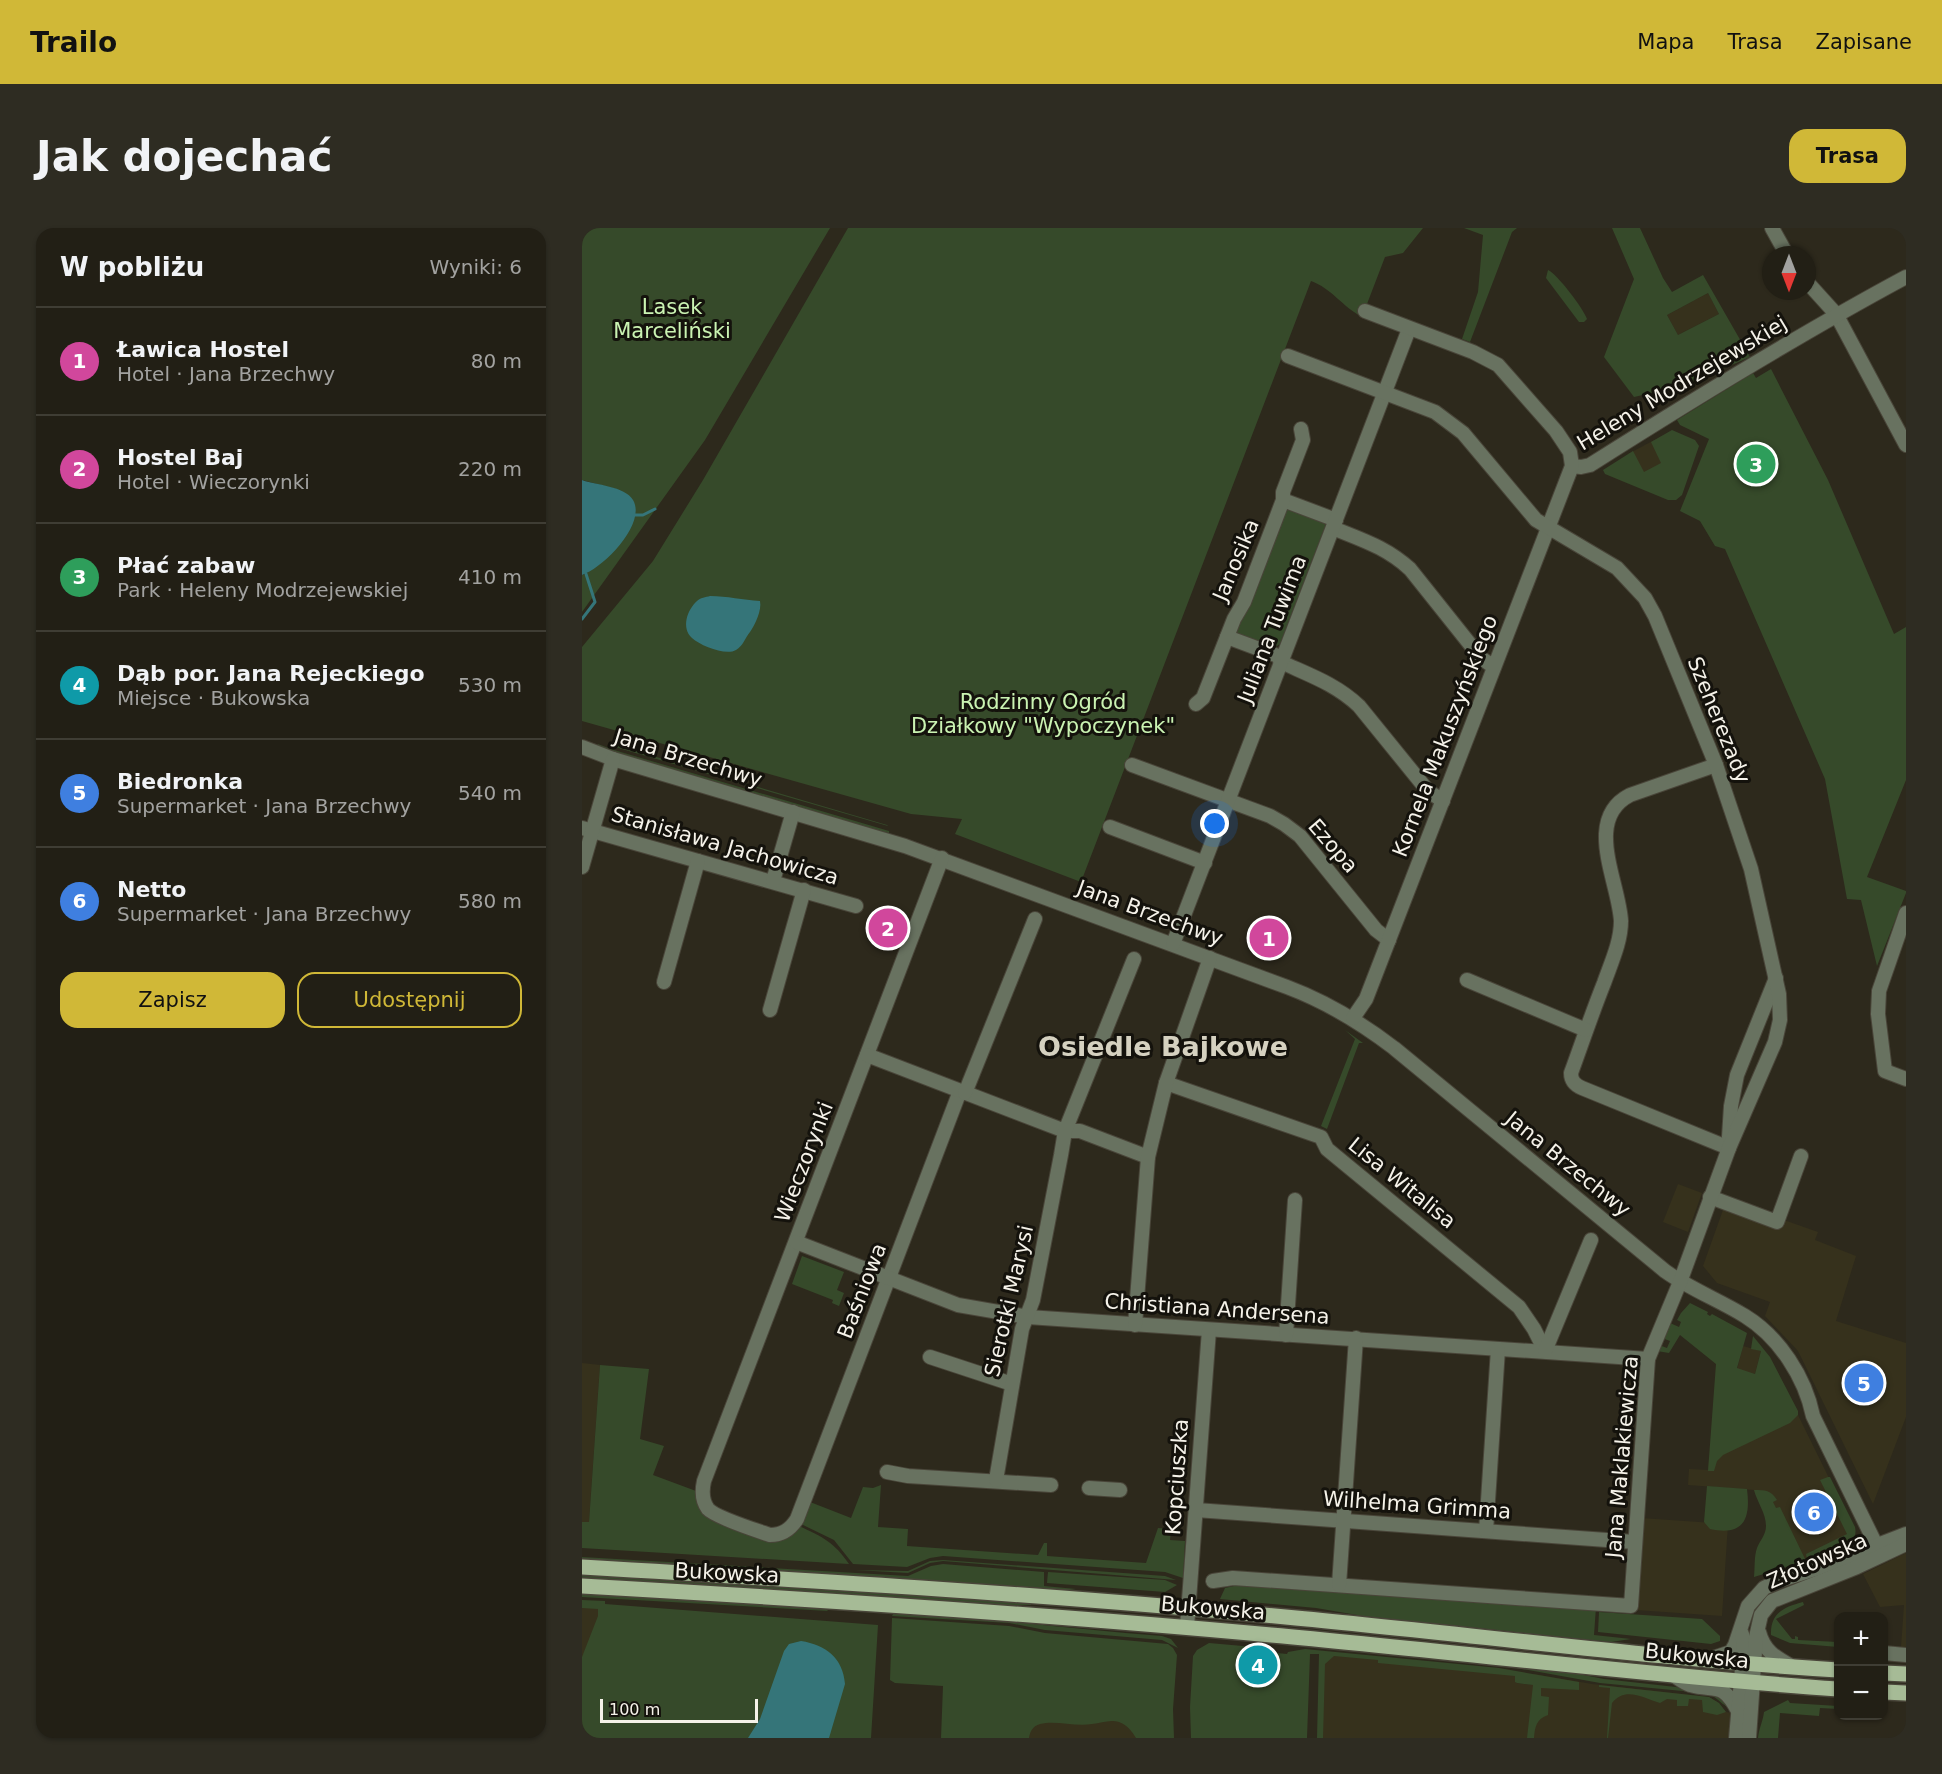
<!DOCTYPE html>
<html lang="pl">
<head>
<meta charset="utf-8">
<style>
	body { margin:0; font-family:"DejaVu Sans",sans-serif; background:#2e2c22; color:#f1f3f6 }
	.controls { position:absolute; right:18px; bottom:18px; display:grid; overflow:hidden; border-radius:12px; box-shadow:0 2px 4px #0004 }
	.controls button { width:54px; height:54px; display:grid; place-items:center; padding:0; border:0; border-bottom:2px solid #3f3d34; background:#221f15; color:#f1f3f6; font:30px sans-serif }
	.compass { position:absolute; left:1180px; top:18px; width:54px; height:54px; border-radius:50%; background:#221f15; box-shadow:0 2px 4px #0004; rotate:180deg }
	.scale { position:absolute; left:18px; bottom:15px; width:158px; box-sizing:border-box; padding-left:6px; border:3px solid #f5f2e9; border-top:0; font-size:16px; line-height:21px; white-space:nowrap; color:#f5f2e9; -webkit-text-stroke:4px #14120c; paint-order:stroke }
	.you { position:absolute; left:633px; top:596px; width:21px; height:21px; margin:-15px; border:4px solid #fff; border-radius:50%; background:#1a73e8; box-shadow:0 0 0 9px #1a73e833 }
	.badge { display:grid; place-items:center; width:39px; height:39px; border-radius:50%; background:#d0b837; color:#fff; font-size:20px; font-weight:700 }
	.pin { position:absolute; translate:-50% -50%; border:3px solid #fff; box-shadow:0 2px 6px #0006 }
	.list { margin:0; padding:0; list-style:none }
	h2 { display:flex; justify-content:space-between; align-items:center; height:78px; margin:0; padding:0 24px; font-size:26px }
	h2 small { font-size:20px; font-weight:400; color:#a2a2a0 }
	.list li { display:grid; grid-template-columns:39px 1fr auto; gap:18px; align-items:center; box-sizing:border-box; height:108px; padding:0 24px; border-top:2px solid #3f3d34 }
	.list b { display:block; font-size:22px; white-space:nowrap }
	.list p { margin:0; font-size:20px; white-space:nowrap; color:#a2a2a0 }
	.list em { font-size:20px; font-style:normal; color:#a2a2a0 }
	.actions { display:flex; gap:12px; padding:18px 24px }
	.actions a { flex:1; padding:14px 0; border:2px solid #d0b837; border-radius:18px; text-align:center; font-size:21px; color:#d0b837 }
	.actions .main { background:#d0b837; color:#111 }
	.map { position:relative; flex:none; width:1324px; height:1510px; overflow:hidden; border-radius:18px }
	header { display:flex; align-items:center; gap:36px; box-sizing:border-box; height:84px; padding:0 30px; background:#d0b837; color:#111 }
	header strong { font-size:28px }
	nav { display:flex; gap:33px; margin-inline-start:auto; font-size:21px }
	.intro { display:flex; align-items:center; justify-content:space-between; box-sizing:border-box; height:144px; padding:0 36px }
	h1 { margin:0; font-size:42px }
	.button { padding:15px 27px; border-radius:18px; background:#d0b837; color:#111; font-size:21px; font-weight:700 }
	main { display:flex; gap:36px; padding:0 36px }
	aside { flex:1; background:#221f15; border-radius:18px; box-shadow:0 2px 4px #0004 }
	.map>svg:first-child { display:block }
	.built { fill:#36311c }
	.green { fill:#364a2a; fill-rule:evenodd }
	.water { fill:#357579 }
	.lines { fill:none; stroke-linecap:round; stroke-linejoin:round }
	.stream { stroke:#357579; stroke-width:3 }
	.minor-casing { stroke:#494539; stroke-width:16 }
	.major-casing { stroke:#494539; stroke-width:18 }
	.minor { stroke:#687260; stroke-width:14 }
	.major { stroke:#a6bb96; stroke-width:15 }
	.labels { text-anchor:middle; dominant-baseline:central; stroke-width:6; stroke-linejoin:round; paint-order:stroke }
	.park-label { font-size:21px; fill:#caf3b2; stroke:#14120c }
	.street-label { font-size:21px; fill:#f5f2e9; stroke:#14120c }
	.district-label { font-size:27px; font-weight:bold; fill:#d5d1c0; stroke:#14120c }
</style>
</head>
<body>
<header>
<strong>Trailo</strong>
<nav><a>Mapa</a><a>Trasa</a><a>Zapisane</a></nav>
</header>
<div class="intro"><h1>Jak dojechać</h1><a class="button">Trasa</a></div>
<main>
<aside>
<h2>W pobliżu<small>Wyniki: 6</small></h2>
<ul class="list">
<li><span class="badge" style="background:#d1479c">1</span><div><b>Ławica Hostel</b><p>Hotel · Jana Brzechwy</p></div><em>80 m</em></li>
<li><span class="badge" style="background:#d1479c">2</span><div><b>Hostel Baj</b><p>Hotel · Wieczorynki</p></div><em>220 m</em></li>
<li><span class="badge" style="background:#2e9e5b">3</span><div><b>Płać zabaw</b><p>Park · Heleny Modrzejewskiej</p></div><em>410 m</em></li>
<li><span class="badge" style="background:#0f9aa8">4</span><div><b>Dąb por. Jana Rejeckiego</b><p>Miejsce · Bukowska</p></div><em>530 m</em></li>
<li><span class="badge" style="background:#3f7fe0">5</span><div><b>Biedronka</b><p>Supermarket · Jana Brzechwy</p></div><em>540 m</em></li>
<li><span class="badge" style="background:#3f7fe0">6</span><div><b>Netto</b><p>Supermarket · Jana Brzechwy</p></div><em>580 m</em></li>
</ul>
<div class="actions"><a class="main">Zapisz</a><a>Udostępnij</a></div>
</aside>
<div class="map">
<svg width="1324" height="1510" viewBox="0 0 1324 1510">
	<rect width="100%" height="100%" fill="#2d291c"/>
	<g class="built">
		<path d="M1126,65L1137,86L1096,107L1085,87Z"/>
		<path d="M1080,208L1097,240L1063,257L1046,226Z"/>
		<path d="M1096,956L1120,965L1106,1004L1081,994Z"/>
		<path d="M1142,979L1199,1000L1202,992L1236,1004L1233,1012L1274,1028L1254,1093L1324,1115V1189L1291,1276L1216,1123L1183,1088L1188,1074L1135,1055L1121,1038Z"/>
		<path d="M1161,1118L1179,1123L1173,1146L1155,1141Z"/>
		<path d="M0,1135L18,1137L7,1294H0Z"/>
		<path d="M1216,1187L1273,1303L1247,1325L1209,1336L1172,1262L1106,1257L1107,1241L1126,1242L1127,1230Z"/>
		<path d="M1059,1290L1146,1296L1140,1388L1054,1382Z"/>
		<path d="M1324,1325V1419H1319L1322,1377L1298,1379L1281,1346Z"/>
		<path d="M0,1379L21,1380L0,1437Z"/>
		<path d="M752,1426L933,1447V1453L935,1455L950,1457L952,1446L1010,1456L1127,1469L1137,1475L1144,1484L1151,1485V1510H740L742,1435Z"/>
		<path d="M565,1479L566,1510H445L447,1480Z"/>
	</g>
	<g class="green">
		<path d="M0,0H248L123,212L0,384V347L4,346L51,290L53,278L48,269L34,261L0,252Z"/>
		<path d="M266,0H841L821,25L803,29L780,89C761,79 749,60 729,53L499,654L373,606L380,591L329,586L0,493V419L71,333L121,252Z"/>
		<path d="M882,0H935L930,4L888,114L880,111L896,64L901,7Z"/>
		<path d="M1030,0H1058L1081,50L1090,64L1121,47L1168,129L1101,158L1052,169L1022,129L1052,51ZM1126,65L1137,86L1096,107L1085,87Z"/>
		<path d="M966,42C975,46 1001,80 1005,91L1002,94H997L964,50Z"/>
		<path d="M1189,141L1246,252L1312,406L1324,399V552L1285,649L1324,663V665L1295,738L1279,672L1265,671L1243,551L1143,321L1133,318L1118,293L1098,283L1127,211L1098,197L1095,192L1171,145L1174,150Z"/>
		<path d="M1090,202L1113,212L1117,218L1100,267L1094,272H1086L1023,246L1021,242L1051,223L1062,244L1079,235L1069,214Z"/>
		<path d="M704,279L743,294L744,296L698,416L692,420L653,405Z"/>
		<path d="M27,515L305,597L306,598L33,519Z"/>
		<path d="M16,516L32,522L307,603V605L295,603L49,531L15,519Z"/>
		<path d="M763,802L781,815H777L745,901L739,898L773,811Z"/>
		<path d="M220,1028L262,1044L255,1062L262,1065L257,1078L250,1075L251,1072L210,1056Z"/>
		<path d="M1108,1075L1126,1084L1125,1086L1128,1088L1130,1086L1165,1105L1155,1140L1173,1146L1179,1123L1169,1121L1171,1108L1188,1129L1216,1183V1187L1208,1195L1141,1227L1135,1233L1132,1243H1126L1134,1136L1098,1107L1087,1125L1075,1123L1077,1117L1085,1120L1088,1113L1080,1110L1088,1095L1097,1099L1099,1094L1095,1092L1099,1085Z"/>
		<path d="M18,1137L67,1141L58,1211L82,1218L71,1247L114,1263L116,1276L182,1311L217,1298C241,1309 252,1314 267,1336L0,1320V1294H7Z"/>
		<path d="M1246,1249H1248L1273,1299C1275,1308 1271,1314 1263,1318L1225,1332L1224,1326L1265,1306L1238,1252Z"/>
		<path d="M299,1257L296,1299L326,1301L325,1318L456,1327L462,1315H465V1328L564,1335L576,1300L589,1301L588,1312L603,1313L601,1350L583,1344L361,1328L348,1330L325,1339L271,1336L252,1312L219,1296L228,1274L269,1290L281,1259L291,1260Z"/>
		<path d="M1125,1258L1165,1261C1169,1292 1161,1308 1128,1301L1122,1294Z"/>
		<path d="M1172,1262C1183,1262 1189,1262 1195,1272L1191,1274L1194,1280L1198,1279L1224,1333L1172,1349C1173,1340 1172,1328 1175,1320C1178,1312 1184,1307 1184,1298C1184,1285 1175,1274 1172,1262Z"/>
		<path d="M0,1329L326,1348L349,1338L361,1336L462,1344V1358L494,1361L481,1363L0,1332Z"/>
		<path d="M361,1332L583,1348L594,1352L361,1333L348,1335L326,1345L273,1342L326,1343L348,1333Z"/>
		<path d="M466,1344L583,1352L595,1357L583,1364L465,1355Z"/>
		<path d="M0,1346L308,1364L449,1375V1377H413L0,1351Z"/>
		<path d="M652,1354L1014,1379L1012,1407L1049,1411L1029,1414L781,1388L734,1380L638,1371L643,1360L652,1358Z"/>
		<path d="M0,1365L242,1379L246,1383L0,1369Z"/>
		<path d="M0,1372L23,1373V1376L296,1397L289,1510H0V1429L16,1388V1381L0,1380Z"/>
		<path d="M1221,1374L1222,1377L1194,1391L1210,1411H1213V1408L1216,1409V1412L1256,1414V1419L1208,1415L1189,1407C1188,1385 1202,1379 1221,1374Z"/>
		<path d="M313,1383C402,1390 491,1401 580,1408L589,1411L596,1420L580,1412L463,1402L427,1395L310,1388Z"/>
		<path d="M1017,1384L1120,1391L1138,1408V1413L1129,1416L1016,1404Z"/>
		<path d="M310,1390L427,1398L463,1405L586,1416L591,1420L595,1427L591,1481L592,1510H554C550,1503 545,1497 537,1494C527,1491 520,1495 510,1496C493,1499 474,1492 458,1496C451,1498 448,1503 447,1510H359L361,1458L313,1455L308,1452Z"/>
		<path d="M627,1415L672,1419L674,1423L705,1426L706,1424L723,1421L917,1440L997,1454V1462L959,1460V1468L967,1469L966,1487C954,1491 953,1499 952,1510H945L951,1457L935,1455L933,1454V1448L796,1435V1432L752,1428L743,1436L741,1510H735L737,1426H728L725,1510H609L608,1479L611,1428L615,1422Z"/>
		<path d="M728,1417L976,1442L1022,1451L1121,1462L1135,1466L1147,1479C1137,1476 1137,1468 1121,1465L1018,1455L918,1437L728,1419Z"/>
		<path d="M1017,1457L1127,1469L1137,1475L1144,1484L1135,1487L1121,1484L1120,1472L1107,1471L1106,1478H1095V1472L1085,1471L1078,1475C1062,1470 1043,1458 1030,1475L1026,1510H1025L1028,1460L1017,1459Z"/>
		<path d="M1206,1472L1208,1475L1256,1478V1481L1238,1480L1237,1488L1198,1485L1196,1510H1176C1177,1500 1181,1493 1182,1484Z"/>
	</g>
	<g class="water">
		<path d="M0,252C13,257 43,258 51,272C65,296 21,340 0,347Z"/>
		<path d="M128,368C145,368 161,372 178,373C180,382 173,397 168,404C163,410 161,418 154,422C144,428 119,418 110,410C99,400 105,382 115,373C118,370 124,369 128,368Z"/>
		<path d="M219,1413C244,1417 261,1430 263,1456L247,1510H166L178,1491L202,1423L207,1416Z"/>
	</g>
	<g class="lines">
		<g class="stream">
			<path d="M52,287H61L73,281"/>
			<path d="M0,391L13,374L4,346"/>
		</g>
		<defs>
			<g id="minor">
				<path d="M1190,0L1205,27"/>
				<path d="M1225,54L1254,86L1324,217"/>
				<path d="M990,238L999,239L1008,237C1112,171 1216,107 1324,49"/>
				<path d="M701,272L754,292"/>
				<path d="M751,300C780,312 804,319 828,341L899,430L912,439"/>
				<path d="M645,409L696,428L699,434C727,447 754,456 777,478L846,563L861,573"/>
				<path d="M614,476L621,470L652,391L662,374L701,272V264L721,212L719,201"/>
				<path d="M0,519L31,531L323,618L705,759C745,774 778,794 812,820L1083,1043C1108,1061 1137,1072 1163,1088C1197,1109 1223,1149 1231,1188L1299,1327"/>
				<path d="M550,537L688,588L702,596L718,608L794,702L807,712"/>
				<path d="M1134,537L1048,567C1001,591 1037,654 1039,693C1039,714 1029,735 1022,755C1010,785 1000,815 989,845C989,853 993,857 1000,860L1147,920"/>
				<path d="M528,599L623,635"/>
				<path d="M0,600L274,678"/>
				<path d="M360,630L122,1253C120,1262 120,1273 126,1281C133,1289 176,1303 188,1307C200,1307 208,1302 215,1291L378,863"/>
				<path d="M0,639L31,531"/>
				<path d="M191,653L211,584"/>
				<path d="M1324,685L1297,763L1296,786L1303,843L1324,851"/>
				<path d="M591,716L827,101"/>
				<path d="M885,752L1004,802"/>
				<path d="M82,754L116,633"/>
				<path d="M188,782L222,662"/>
				<path d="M771,790L784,771L990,238L988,224L974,203L916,137L891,124L783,83"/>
				<path d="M285,827L483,903H498L566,929"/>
				<path d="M584,855L739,909L745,921L937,1079L952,1101L963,1123"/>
				<path d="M383,865L453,691"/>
				<path d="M1147,909L1149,878L1155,847L1194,750"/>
				<path d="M1128,969L1195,994L1219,928"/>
				<path d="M214,1014L376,1077L446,1089L1066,1131"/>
				<path d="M553,1097L566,929L584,855L628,730"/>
				<path d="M704,1107L713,972"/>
				<path d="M963,1123L1009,1012"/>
				<path d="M348,1129L430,1156"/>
				<path d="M305,1244L326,1248L469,1257"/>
				<path d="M414,1252L440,1101L451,1072L479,927L483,903L552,731"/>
				<path d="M507,1260L538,1262"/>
				<path d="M614,1282L1052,1314"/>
				<path d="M904,1303L916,1121"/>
				<path d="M631,1353L651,1350L1049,1378L1066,1131L1098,1054L1147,920L1193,814L1198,792L1197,766L1169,641L1134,537L1073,388L1063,370L1035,340L954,292L881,205L853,184L706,128"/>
				<path d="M757,1357L774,1110"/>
				<path d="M605,1399L627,1102"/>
				<path d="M1177,1404C1182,1423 1193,1429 1209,1438"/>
				<path d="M1302,1425L1324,1427"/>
				<path d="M1128,1431L1149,1424L1153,1417L1166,1378L1182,1360L1196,1353L1236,1340L1324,1306"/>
				<path d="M1091,1447C1096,1450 1102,1455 1108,1457C1134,1464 1140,1453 1156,1483"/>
				<path d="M1154,1510L1162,1417L1160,1406"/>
				<path d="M1167,1510L1174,1409L1179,1387L1190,1373L1275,1339L1324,1316"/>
			</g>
			<g id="major">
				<path d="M0,1339C238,1353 476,1367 714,1390C895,1407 1075,1431 1256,1442"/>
				<path d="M0,1358C230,1371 460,1386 689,1407C878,1424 1067,1448 1256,1461"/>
				<path d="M1302,1445L1324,1446"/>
				<path d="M1302,1464L1324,1465"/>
			</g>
		</defs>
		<use href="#minor" class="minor-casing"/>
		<use href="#major" class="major-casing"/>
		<use href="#minor" class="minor"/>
		<use href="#major" class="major"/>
	</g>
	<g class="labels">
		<g class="park-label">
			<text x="90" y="79">Lasek<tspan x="90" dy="24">Marceliński</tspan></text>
			<text x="461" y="474">Rodzinny Ogród<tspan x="461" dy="24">Działkowy "Wypoczynek"</tspan></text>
		</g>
		<g class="street-label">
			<text transform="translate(1100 155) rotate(-31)">Heleny Modrzejewskiej</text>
			<text transform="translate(654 332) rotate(-67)">Janosika</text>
			<text transform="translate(690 401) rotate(-69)">Juliana Tuwima</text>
			<text transform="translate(1137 492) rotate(68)">Szeherezady</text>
			<text transform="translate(863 508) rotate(-69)">Kornela Makuszyńskiego</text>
			<text transform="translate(106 530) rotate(17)">Jana Brzechwy</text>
			<text transform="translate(143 618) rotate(16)">Stanisława Jachowicza</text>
			<text transform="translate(751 618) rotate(49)">Ezopa</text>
			<text transform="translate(568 685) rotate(20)">Jana Brzechwy</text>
			<text transform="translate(222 934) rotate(-69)">Wieczorynki</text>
			<text transform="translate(986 936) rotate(39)">Jana Brzechwy</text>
			<text transform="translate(820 955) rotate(39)">Lisa Witalisa</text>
			<text transform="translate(280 1063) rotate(-69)">Baśniowa</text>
			<text transform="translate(427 1073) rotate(-77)">Sierotki Marysi</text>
			<text transform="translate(635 1081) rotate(4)">Christiana Andersena</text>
			<text transform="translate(1040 1229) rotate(-85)">Jana Maklakiewicza</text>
			<text transform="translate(595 1249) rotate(-86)">Kopciuszka</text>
			<text transform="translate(835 1277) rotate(4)">Wilhelma Grimma</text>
			<text transform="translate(1235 1333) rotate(-24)">Złotowska</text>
			<text transform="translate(145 1345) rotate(3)">Bukowska</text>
			<text transform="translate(631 1380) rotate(5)">Bukowska</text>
			<text transform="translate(1115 1428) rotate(6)">Bukowska</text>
		</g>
		<g class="district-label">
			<text x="581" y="818">Osiedle Bajkowe</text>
		</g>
	</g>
</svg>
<div class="controls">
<button>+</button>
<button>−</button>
</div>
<svg class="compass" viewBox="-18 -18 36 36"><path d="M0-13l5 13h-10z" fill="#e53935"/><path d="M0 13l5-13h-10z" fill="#a2a2a0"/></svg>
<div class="scale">100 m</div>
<div class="you"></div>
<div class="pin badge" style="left:687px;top:710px;background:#d1479c">1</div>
<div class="pin badge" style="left:306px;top:700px;background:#d1479c">2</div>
<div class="pin badge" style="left:1174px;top:236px;background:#2e9e5b">3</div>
<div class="pin badge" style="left:676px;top:1437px;background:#0f9aa8">4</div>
<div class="pin badge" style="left:1282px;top:1155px;background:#3f7fe0">5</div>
<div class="pin badge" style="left:1232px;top:1284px;background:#3f7fe0">6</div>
</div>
</main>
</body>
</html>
